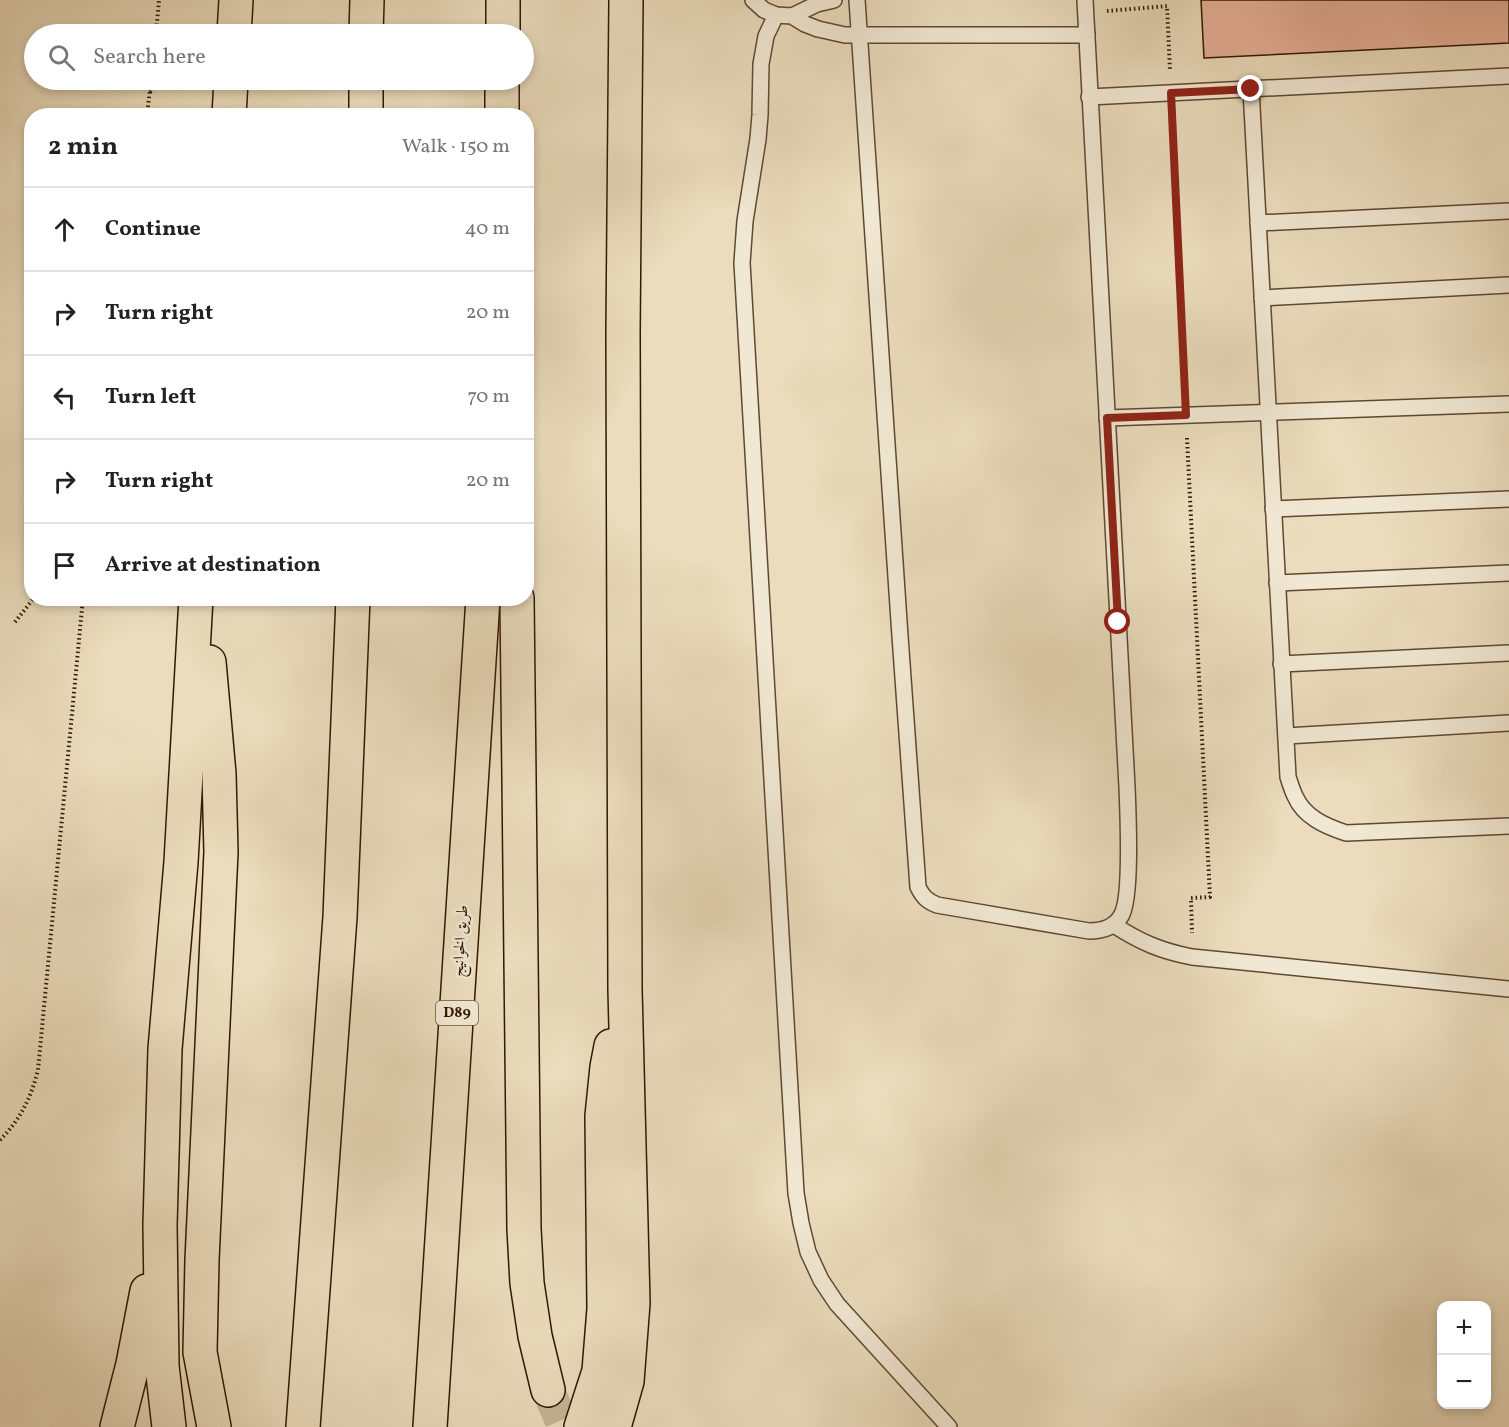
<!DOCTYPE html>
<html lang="en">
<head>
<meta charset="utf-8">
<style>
	body { margin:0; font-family:Vollkorn,Amiri,serif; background:#f2f2f2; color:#222 }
	.controls { position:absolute; right:18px; bottom:18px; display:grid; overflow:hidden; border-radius:12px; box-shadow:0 3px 9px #0003 }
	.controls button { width:54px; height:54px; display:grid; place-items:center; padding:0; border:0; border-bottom:2px solid #e0e0e0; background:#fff; color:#222; font:30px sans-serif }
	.stop { position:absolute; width:18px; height:18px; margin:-14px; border:4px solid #8f2418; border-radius:50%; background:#fff }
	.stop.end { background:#8f2418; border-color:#fff; box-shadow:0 2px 6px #0008 }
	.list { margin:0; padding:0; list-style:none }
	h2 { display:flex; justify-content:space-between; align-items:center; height:78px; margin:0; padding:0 24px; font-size:26px }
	h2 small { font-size:20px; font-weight:400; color:#767676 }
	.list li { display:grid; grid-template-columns:39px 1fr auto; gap:18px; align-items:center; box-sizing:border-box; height:84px; padding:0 24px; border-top:2px solid #e0e0e0 }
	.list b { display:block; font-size:22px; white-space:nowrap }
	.list em { font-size:20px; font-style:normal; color:#767676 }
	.icon { flex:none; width:33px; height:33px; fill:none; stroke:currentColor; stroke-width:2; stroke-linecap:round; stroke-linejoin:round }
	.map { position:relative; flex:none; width:1509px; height:1427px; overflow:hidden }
	.search { position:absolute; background:#fff; box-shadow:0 3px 9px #0003; left:24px; top:24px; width:510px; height:66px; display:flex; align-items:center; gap:15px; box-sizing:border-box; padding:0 21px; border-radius:33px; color:#767676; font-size:22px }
	.panel { position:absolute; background:#fff; box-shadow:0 3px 9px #0003; left:24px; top:108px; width:510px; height:498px; border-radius:24px }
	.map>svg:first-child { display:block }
	.building { fill:#e6af97; stroke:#321703; stroke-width:1.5 }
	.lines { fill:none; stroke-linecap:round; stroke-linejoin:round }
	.trunk-tunnel { stroke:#c5b597; stroke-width:33; stroke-dasharray:33 16; stroke-linecap:butt }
	.service-casing { stroke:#604831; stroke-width:18 }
	.trunk-casing { stroke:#321703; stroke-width:36 }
	.path { stroke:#321703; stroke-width:4; stroke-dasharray:1.5 3; stroke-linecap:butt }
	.service { stroke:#f1e8d3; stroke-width:15 }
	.trunk { stroke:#eadcbc; stroke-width:33 }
	.route { stroke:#8f2418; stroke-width:8 }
	.labels { text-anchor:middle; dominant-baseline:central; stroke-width:5; stroke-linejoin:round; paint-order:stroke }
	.shield { fill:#f1e8d3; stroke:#6b5641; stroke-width:1.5 }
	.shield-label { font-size:15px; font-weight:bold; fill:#321703 }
	.street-label { font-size:16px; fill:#321703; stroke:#f1e8d3 }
</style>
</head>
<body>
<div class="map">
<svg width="1509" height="1427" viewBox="0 0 1509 1427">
	<rect width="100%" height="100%" fill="#eadcbc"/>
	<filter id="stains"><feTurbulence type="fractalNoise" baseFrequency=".00333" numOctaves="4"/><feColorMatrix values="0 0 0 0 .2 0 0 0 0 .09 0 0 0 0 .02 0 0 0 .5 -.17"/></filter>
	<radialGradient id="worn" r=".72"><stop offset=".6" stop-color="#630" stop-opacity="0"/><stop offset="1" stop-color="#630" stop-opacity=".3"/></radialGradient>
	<path class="building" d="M1201,0H1509V43L1204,58Z"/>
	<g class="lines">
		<path class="trunk-tunnel" d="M548,1390L564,1427"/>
		<defs>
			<g id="service">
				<path d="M753,0L764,10L776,15L792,16L805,24L818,29L845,35H1087"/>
				<path d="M857,0L900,636L918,887C923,897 927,901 937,905L1089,931C1102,931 1114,928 1121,916C1132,899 1128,812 1127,787L1085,0"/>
				<path d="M776,15L766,36L761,64L760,115L758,139L745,221L742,263L796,1193L801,1223L808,1252L821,1280L837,1304L949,1427"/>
				<path d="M792,16L817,4L834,0"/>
				<path d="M1251,89L1288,777C1290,783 1292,790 1295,796C1304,817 1325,826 1346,833L1509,826"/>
				<path d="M1089,97L1509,76"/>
				<path d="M1258,223L1509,211"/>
				<path d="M1262,298L1509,285"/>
				<path d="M1107,418L1509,404"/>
				<path d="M1273,509L1509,499"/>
				<path d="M1277,583L1509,573"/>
				<path d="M1281,664L1509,653"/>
				<path d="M1286,736L1509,723"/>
				<path d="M1114,925C1140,942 1161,951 1192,957L1509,989"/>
			</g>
			<g id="trunk">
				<path d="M234,34L236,0"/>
				<path d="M366,34L367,0"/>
				<path d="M503,34V0"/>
				<path d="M229,116L231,80"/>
				<path d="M366,116V80"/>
				<path d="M502,116V80"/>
				<path d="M517,598L524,1229L527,1283L535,1336L548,1390"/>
				<path d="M209,662L219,774L221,852L202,1260L200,1352L214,1427"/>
				<path d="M117,1427L133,1364L147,1291"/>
				<path d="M169,1427L162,1366L160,1225L165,1049L181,862L196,598"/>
				<path d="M303,1427L340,917L353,598"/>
				<path d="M430,1427L483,598"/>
				<path d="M581,1427L599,1371L604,1309L602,1116L607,1067L611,1046"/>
				<path d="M614,1427L627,1381L633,1303L625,989L623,331L626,0"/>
			</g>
		</defs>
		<use href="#service" class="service-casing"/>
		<use href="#trunk" class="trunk-casing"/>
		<g class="path">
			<path d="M1107,11L1167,6L1170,71"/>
			<path d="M156,34L159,0"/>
			<path d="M150,92L162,80"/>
			<path d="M147,116L151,80"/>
			<path d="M1172,117L1185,391"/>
			<path d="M1187,438L1210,897L1191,898L1192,933"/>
			<path d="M15,622L34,598"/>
			<path d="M0,1140C20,1120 31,1098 38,1070L83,598"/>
		</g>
		<use href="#service" class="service"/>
		<use href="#trunk" class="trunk"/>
	</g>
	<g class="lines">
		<path class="route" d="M1118,622L1107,418L1186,415L1171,93L1251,89"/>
	</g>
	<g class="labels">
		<rect class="shield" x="436" y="1001" width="42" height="24" rx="4.5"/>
		<g class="shield-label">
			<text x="457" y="1013">D89</text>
		</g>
		<g class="street-label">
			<text transform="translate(461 941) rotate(-86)">طريق الخوانيج</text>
		</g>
	</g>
	<rect width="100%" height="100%" filter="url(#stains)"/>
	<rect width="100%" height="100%" fill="url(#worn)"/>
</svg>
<div class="controls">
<button>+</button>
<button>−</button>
</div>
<div class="stop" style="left:1118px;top:622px"></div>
<div class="stop end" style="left:1251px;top:89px"></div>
<div class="search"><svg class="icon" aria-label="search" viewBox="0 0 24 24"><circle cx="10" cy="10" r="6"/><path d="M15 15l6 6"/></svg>Search here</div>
<section class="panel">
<h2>2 min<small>Walk · 150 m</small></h2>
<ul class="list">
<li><svg class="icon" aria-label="ahead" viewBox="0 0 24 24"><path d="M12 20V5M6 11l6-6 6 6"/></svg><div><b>Continue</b></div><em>40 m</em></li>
<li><svg class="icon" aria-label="right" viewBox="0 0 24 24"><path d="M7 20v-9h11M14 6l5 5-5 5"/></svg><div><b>Turn right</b></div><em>20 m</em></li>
<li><svg class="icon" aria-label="left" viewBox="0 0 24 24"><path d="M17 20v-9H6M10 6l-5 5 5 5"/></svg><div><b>Turn left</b></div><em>70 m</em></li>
<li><svg class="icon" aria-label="right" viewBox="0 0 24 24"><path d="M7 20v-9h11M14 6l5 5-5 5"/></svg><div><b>Turn right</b></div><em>20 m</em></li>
<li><svg class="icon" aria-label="arrive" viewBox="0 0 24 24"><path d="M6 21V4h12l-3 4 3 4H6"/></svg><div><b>Arrive at destination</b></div></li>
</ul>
</section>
</div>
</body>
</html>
